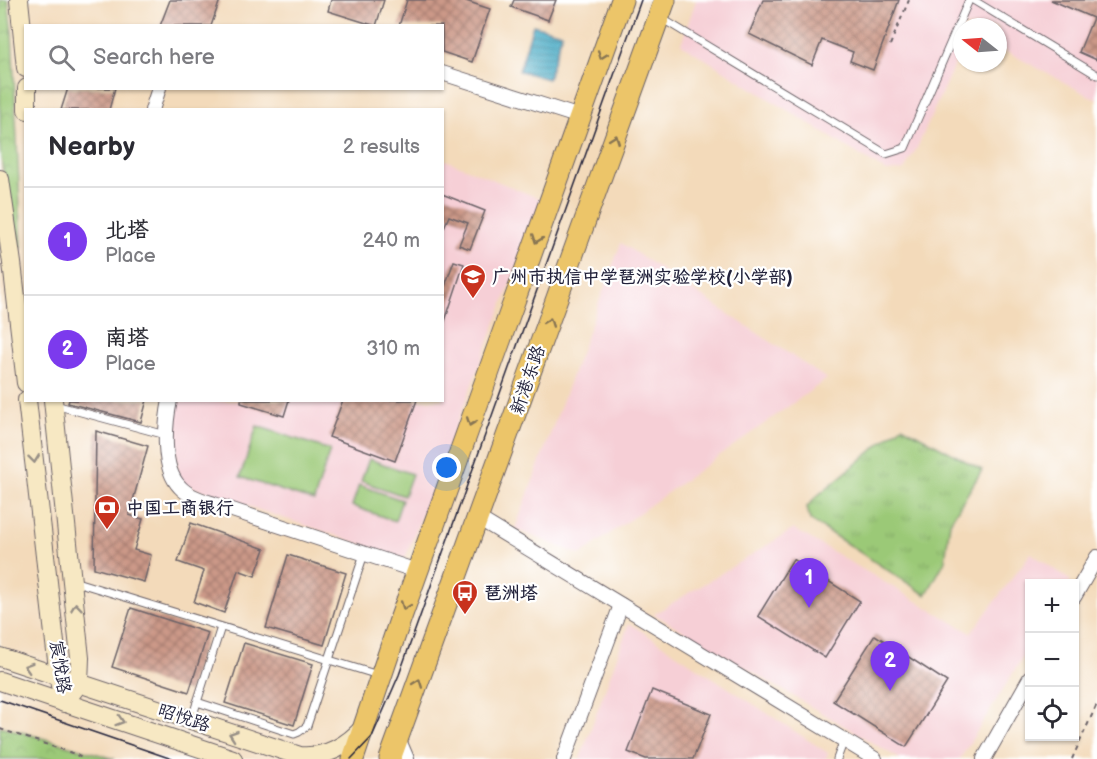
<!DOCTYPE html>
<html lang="en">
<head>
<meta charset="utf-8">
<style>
	body { margin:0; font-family:"Balsamiq Sans","LXGW WenKai TC",sans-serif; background:#f2f2f3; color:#2b2b33 }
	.controls { position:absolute; right:18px; bottom:18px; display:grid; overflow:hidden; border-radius:0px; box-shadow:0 2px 4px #0004 }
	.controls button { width:54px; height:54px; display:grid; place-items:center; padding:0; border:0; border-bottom:2px solid #e1e1e2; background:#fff; color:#2b2b33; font:30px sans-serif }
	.compass { position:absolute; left:953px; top:18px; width:54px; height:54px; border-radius:50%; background:#fff; box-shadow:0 2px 4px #0004; rotate:287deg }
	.you { position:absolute; left:447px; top:468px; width:21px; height:21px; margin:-15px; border:4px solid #fff; border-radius:50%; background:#1a73e8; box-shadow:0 0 0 9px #1a73e833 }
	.badge { display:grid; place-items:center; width:39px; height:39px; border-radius:50%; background:#7c3aed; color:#fff; font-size:20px; font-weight:700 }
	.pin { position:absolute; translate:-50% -50px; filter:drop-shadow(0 2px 3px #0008) }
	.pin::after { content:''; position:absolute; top:32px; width:21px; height:18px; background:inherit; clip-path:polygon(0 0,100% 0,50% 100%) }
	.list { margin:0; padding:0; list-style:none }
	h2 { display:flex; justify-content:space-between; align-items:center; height:78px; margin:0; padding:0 24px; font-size:26px }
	h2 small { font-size:20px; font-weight:400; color:#7c7c81 }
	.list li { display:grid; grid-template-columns:39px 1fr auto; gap:18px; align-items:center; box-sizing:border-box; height:108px; padding:0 24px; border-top:2px solid #e1e1e2 }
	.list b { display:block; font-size:22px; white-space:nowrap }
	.list p { margin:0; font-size:20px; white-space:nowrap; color:#7c7c81 }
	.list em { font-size:20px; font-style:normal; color:#7c7c81 }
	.icon { flex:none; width:33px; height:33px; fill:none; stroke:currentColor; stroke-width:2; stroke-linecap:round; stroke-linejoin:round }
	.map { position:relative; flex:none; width:1097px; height:759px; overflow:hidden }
	.search { position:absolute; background:#fff; box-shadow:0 2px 4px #0004; left:24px; top:24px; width:420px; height:66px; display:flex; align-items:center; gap:15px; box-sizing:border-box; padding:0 21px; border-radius:0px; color:#7c7c81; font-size:22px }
	.panel { position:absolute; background:#fff; box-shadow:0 2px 4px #0004; left:24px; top:108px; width:420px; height:294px; border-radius:0px }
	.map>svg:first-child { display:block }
	.built { fill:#f6cfd6 }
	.grass { fill:url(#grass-tufts); stroke:#5e7659; stroke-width:1.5 }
	.park { fill:url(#park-crowns); stroke:#5e7659; stroke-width:1.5 }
	.pitch { fill:#9bc977; stroke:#5e7659; stroke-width:1.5 }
	.water { fill:url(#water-rules); stroke:#32657f; stroke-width:1.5 }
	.building { fill:url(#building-cross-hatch) }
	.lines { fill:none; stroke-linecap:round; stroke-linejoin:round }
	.lane-casing { stroke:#6b6267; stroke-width:9 }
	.street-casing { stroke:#6b6267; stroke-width:16 }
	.secondary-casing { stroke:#6b6267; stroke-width:20 }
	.primary-casing { stroke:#6b6267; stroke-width:23 }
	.path { stroke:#6b6267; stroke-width:2; stroke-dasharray:4.5 4.5; stroke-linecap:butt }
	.lane { stroke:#fff; stroke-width:7 }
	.street { stroke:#fff; stroke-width:14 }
	.secondary { stroke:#f7e8c3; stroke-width:18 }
	.primary { stroke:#ecc569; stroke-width:21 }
	.tram { stroke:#22223b; stroke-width:1.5 }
	.oneway { stroke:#877452 }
	.oneway2 { stroke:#978f86 }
	.labels { text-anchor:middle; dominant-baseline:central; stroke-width:4.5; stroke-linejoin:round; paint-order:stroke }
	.poi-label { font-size:18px; font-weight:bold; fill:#22223b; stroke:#fff; text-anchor:start }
	.street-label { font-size:18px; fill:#22223b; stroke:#fff }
</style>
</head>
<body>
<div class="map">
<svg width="1097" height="759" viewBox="0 0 1097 759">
	<defs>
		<pattern id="grass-tufts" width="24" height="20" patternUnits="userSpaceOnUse" patternTransform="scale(1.5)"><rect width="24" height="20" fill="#9bc977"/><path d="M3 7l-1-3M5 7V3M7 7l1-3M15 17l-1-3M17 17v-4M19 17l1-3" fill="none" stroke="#85ac68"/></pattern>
		<pattern id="park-crowns" width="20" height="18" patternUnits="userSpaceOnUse" patternTransform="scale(1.5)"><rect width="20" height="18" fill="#9bc977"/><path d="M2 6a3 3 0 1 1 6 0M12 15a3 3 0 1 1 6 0" fill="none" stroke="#85ac68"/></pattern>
		<pattern id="water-rules" width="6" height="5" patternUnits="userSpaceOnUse" patternTransform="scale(1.5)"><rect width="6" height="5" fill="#43a8c3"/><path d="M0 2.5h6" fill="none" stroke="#3888a0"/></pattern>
		<pattern id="building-cross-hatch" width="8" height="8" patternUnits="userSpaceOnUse" patternTransform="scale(1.5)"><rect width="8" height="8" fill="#c98"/><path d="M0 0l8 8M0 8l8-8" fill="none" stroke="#a57c70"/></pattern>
	</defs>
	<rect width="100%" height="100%" fill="#fff"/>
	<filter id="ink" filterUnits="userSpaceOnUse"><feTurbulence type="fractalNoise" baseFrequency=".0167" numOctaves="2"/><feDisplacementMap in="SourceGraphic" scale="12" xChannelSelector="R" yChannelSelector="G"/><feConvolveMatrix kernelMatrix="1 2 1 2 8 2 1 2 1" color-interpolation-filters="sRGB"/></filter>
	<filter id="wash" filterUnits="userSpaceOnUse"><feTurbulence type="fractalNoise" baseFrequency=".008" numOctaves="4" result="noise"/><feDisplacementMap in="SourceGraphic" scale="24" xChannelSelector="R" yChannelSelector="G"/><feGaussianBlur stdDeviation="1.35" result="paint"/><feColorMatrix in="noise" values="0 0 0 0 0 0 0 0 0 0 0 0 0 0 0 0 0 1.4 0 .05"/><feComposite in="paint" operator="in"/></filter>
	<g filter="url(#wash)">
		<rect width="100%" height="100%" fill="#f3daba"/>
		<g class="built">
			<path d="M696,0H1097V100L998,47V27H962V47L918,146L904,170L887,172L681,44Z"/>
			<path d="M443,159L543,200L405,559L179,483L173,419L177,401L442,400Z"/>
			<path d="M621,243L827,379L580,555L515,529Z"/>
			<path d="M794,529L971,633L1031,553L1071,581L1069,583L1030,584L1029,647L960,759H900L654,614Z"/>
			<path d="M629,623L828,753L826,759H580Z"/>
		</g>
		<path class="grass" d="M902,426L982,470L950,522L945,561L926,595L810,520L807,507L816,497Z"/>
		<g class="park">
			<path d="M0,0H8L12,33L22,248H14L0,151Z"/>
			<path d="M0,726L115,759H0Z"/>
		</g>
		<g class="pitch">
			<path d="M257,426L330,450L314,501L240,477Z"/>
			<path d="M369,459L412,474L404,496L361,481Z"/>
			<path d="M359,485L402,500L395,521L352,506Z"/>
		</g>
		<path class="water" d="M533,25L562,33L548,79L519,71Z"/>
		<g id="blocks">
			<g class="building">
				<path d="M170,0H220L211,26H160Z"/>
				<path d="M331,0H384L376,26L328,11Z"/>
				<path d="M407,0H463L490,9L472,62L442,52V26H399Z"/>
				<path d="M514,0H556L548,20L511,7Z"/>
				<path d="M763,0H899L873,70L850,61L853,52L822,40L812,65L749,34Z"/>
				<path d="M1051,0H1097V60L1079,52L1093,18Z"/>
				<path d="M68,88H115L109,110H61Z"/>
				<path d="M442,194L485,211L470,249L459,245L468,223L449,216L442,232Z"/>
				<path d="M454,261L464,264L444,324H442V285L445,286Z"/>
				<path d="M69,400H147L141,422L68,403Z"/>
				<path d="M241,400H289L284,416L241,403Z"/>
				<path d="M343,400H417L395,461L329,437Z"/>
				<path d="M96,431L148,446L129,515L143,519L134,550L151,555L144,582L94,568Z"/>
				<path d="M191,523L265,549L255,576L238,570L224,613L194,602L204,571L178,562Z"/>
				<path d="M288,555L346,573L324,645L266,628Z"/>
				<path d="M793,559L860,601L825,658L758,616Z"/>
				<path d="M131,608L208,633L189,692L112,667Z"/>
				<path d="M875,635L947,682L906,747L833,701Z"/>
				<path d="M244,643L313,664L294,725L225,703Z"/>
				<path d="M652,690L711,714L693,759H646L628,752Z"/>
			</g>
		</g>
	</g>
	<g filter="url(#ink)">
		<use href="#blocks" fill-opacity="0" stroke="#6b6267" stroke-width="1.5"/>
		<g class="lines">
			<defs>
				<g id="lane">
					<path d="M973,0L1097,75"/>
					<path d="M661,18L886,154L905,148L969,0"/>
					<path d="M55,405L166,435"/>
					<path d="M73,581L378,675"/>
					<path d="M197,702L294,734L299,732L307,726L364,554"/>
					<path d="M192,718L221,627"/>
					<path d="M837,759L844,740"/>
				</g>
				<g id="street">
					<path d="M442,73L580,117"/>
					<path d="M152,110L159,88"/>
					<path d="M170,400C165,425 161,468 180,487C188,496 202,500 214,504L417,571"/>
					<path d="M478,518L875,759"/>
					<path d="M1074,597L1097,557"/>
					<path d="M398,738L407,759"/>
					<path d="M564,759L621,605"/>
					<path d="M984,759L1030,678"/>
				</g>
				<g id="secondary">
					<path d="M19,0L26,68"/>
					<path d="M27,88V110"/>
					<path d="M0,179L12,263L26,383"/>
					<path d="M27,400L60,686"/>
					<path d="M53,400L80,658L79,683L64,703"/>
					<path d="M0,657L300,756C325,758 347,746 364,727"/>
					<path d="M0,681L233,759"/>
				</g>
				<g id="primary">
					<path d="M353,759L400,620L622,0"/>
					<path d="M390,759L665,0"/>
				</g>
			</defs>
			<use href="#lane" class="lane-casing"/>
			<use href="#street" class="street-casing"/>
			<use href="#secondary" class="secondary-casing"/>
			<use href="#primary" class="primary-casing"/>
			<g class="path">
				<path d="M890,45L909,0"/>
				<path d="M0,729L75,754L83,759"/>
				<path d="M1072,759L1097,704"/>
			</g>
			<use href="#lane" class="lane"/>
			<use href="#street" class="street"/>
			<use href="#secondary" class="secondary"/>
			<use href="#primary" class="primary"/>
			<g class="tram">
				<path d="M0,700L172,759"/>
				<path d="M351,759L372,737L399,675L641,0"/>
			</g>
		</g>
		<defs><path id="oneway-chevron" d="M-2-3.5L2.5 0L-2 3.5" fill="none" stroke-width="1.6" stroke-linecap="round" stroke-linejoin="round" transform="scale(1.5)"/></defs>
		<g class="oneway">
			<use href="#oneway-chevron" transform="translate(602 55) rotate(110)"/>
			<use href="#oneway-chevron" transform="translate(615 139) rotate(-70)"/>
			<use href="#oneway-chevron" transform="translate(537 239) rotate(110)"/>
			<use href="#oneway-chevron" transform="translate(549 322) rotate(-70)"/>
			<use href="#oneway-chevron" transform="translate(471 422) rotate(110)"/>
			<use href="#oneway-chevron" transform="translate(405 606) rotate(110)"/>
			<use href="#oneway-chevron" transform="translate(418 683) rotate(-70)"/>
		</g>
		<g class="oneway2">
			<use href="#oneway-chevron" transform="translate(34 459) rotate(83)"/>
			<use href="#oneway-chevron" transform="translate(76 607) rotate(-96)"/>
			<use href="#oneway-chevron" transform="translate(28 667) rotate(-162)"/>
			<use href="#oneway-chevron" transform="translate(120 721) rotate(18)"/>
			<use href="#oneway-chevron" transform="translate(233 735) rotate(-161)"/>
		</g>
	</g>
	<defs>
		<symbol id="school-pin" viewBox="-11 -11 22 30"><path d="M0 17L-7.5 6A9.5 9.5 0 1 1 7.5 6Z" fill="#c8321e" stroke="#fff"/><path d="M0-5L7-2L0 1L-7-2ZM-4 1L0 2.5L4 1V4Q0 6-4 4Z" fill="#fff"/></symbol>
		<symbol id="bank-pin" viewBox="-11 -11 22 30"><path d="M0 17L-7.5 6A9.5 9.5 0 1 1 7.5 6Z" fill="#c8321e" stroke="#fff"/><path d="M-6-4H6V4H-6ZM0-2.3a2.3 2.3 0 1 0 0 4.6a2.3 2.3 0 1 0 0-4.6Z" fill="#fff"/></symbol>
		<symbol id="bus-pin" viewBox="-11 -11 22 30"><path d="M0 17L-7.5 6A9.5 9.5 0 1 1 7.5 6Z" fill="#c8321e" stroke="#fff"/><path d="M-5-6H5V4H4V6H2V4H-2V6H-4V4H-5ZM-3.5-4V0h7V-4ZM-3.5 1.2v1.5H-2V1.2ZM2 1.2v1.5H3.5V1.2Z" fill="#fff"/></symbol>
	</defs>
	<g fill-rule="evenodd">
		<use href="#school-pin" x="458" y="262" width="30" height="40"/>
		<use href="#bank-pin" x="92" y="493" width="30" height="40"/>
		<use href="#bus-pin" x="450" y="578" width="30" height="40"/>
	</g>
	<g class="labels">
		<g class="poi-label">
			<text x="492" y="277">广州市执信中学琶洲实验学校(小学部)</text>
			<text x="126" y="508">中国工商银行</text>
			<text x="484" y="593">琶洲塔</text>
		</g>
		<g class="street-label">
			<text transform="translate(528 380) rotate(-71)">新港东路</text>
			<text transform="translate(60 667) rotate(81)">宸悦路</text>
			<text transform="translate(184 718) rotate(18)">昭悦路</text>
		</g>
	</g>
</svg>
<div class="controls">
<button>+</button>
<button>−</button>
<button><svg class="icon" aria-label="locate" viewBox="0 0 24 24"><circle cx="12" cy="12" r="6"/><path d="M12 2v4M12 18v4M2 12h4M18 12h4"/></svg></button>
</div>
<svg class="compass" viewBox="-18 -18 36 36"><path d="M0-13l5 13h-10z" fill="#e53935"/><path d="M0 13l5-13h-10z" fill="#7c7c81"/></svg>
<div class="you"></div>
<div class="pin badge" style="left:809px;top:608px">1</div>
<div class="pin badge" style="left:890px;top:691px">2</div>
<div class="search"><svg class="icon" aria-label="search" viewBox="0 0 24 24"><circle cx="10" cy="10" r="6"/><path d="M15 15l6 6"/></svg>Search here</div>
<section class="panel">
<h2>Nearby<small>2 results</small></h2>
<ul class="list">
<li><span class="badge">1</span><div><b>北塔</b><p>Place</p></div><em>240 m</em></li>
<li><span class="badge">2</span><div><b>南塔</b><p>Place</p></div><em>310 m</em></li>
</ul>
</section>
</div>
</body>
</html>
